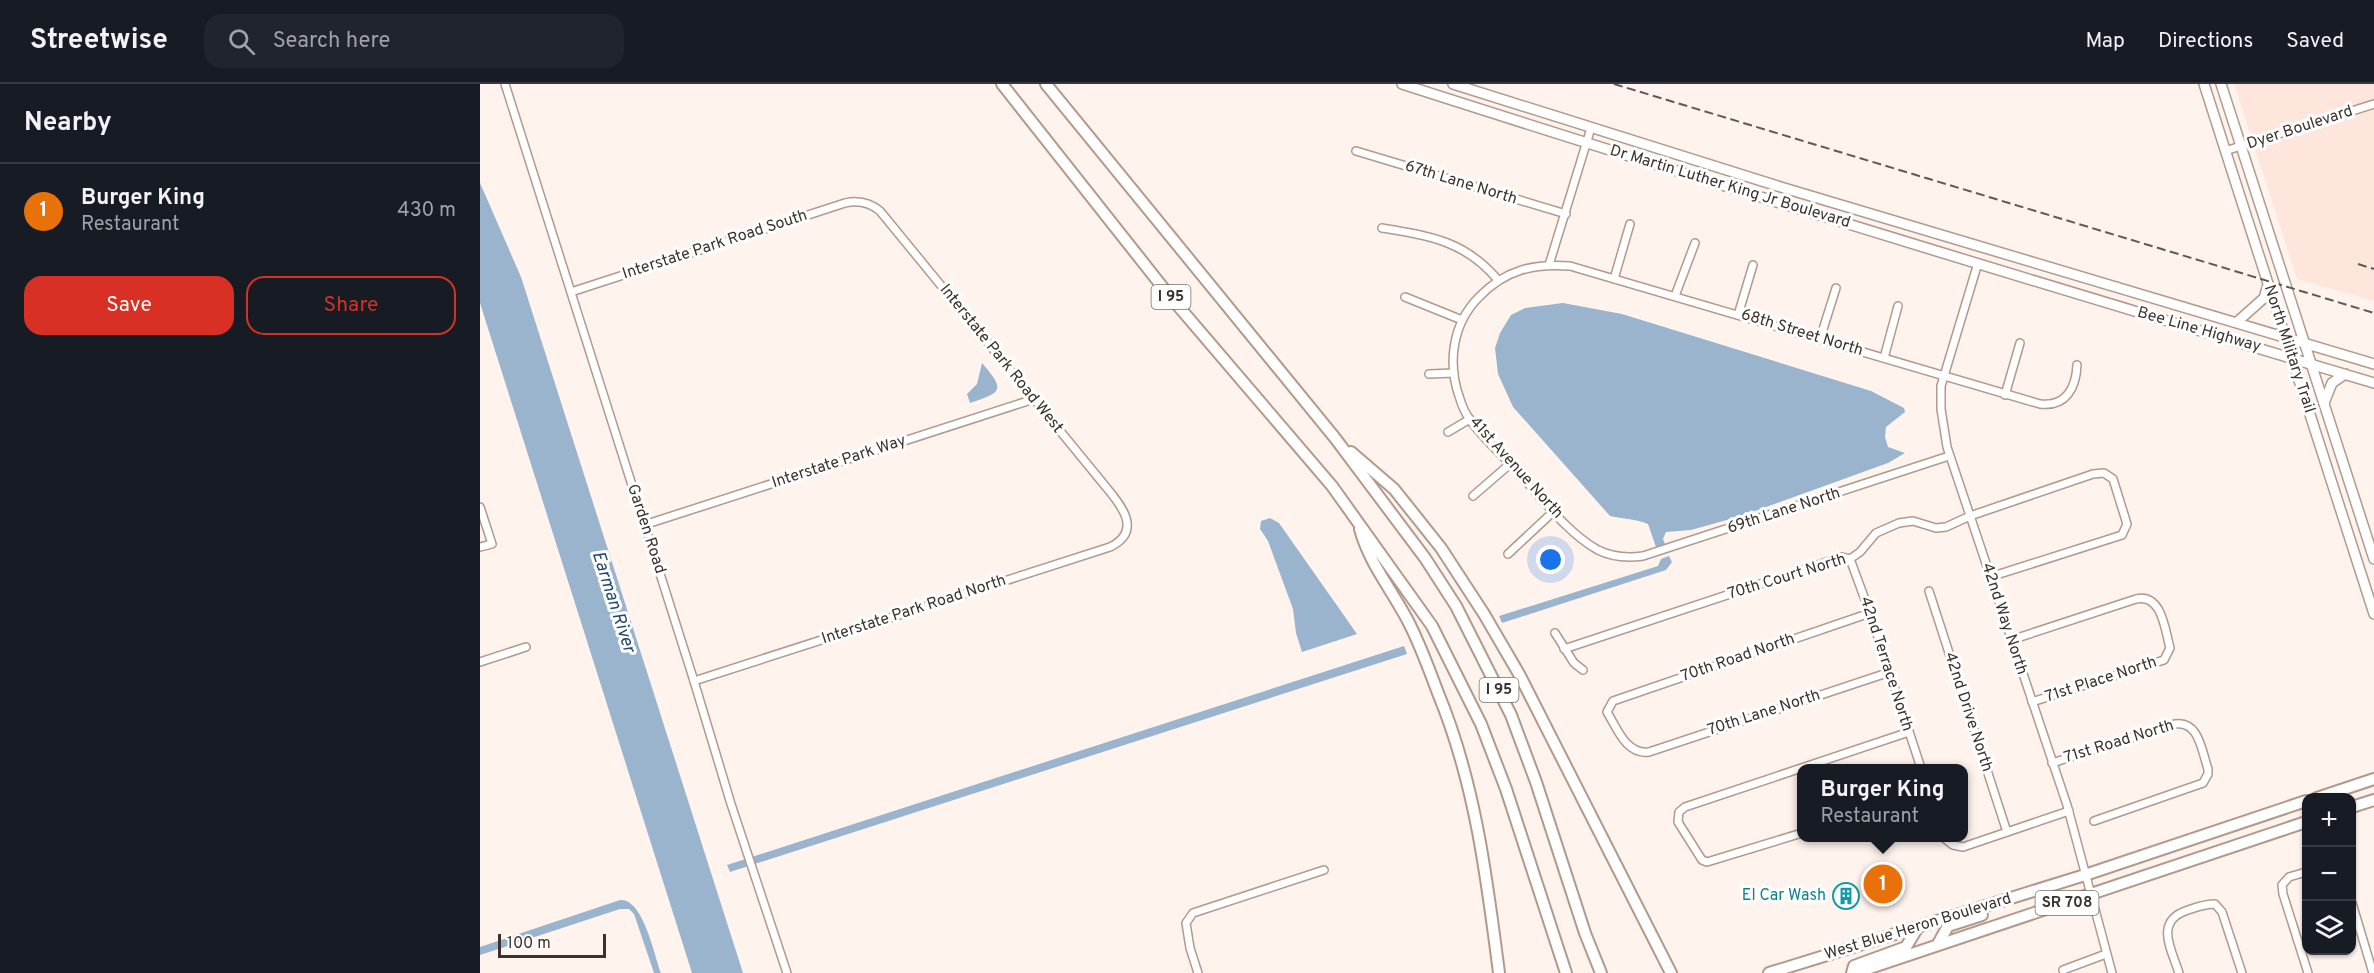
<!DOCTYPE html>
<html lang="en">
<head>
<meta charset="utf-8">
<style>
	body { margin:0; font-family:Overpass,sans-serif; background:#20242c; color:#f1f3f6 }
	.controls { position:absolute; right:18px; bottom:18px; display:grid; overflow:hidden; border-radius:12px; box-shadow:0 2px 4px #0004 }
	.controls button { width:54px; height:54px; display:grid; place-items:center; padding:0; border:0; border-bottom:2px solid #363941; background:#171b24; color:#f1f3f6; font:30px sans-serif }
	.scale { position:absolute; left:18px; bottom:15px; width:108px; box-sizing:border-box; padding-left:6px; border:3px solid #3c322c; border-top:0; font-size:16px; line-height:21px; white-space:nowrap; color:#3c322c; -webkit-text-stroke:4px #fff; paint-order:stroke }
	.you { position:absolute; left:1071px; top:476px; width:21px; height:21px; margin:-15px; border:4px solid #fff; border-radius:50%; background:#1a73e8; box-shadow:0 0 0 9px #1a73e833 }
	.badge { display:grid; place-items:center; width:39px; height:39px; border-radius:50%; background:#d93025; color:#fff; font-size:20px; font-weight:700 }
	.pin { position:absolute; translate:-50% -50%; border:3px solid #fff; box-shadow:0 2px 6px #0006 }
	.popup { position:absolute; left:1317px; top:680px; width:171px; height:78px; box-sizing:border-box; display:grid; place-content:center; border-radius:12px; background:#171b24; filter:drop-shadow(0 2px 4px #0005); font-size:20px; white-space:nowrap; color:#9ea1a6 }
	.popup b { font-size:22px; color:#f1f3f6 }
	.popup::after { content:''; position:absolute; left:50%; top:100%; margin-left:-12px; border:12px solid transparent; border-top-color:#171b24 }
	.list { margin:0; padding:0; list-style:none }
	h2 { display:flex; justify-content:space-between; align-items:center; height:78px; margin:0; padding:0 24px; font-size:26px }
	h2 small { font-size:20px; font-weight:400; color:#9ea1a6 }
	.list li { display:grid; grid-template-columns:39px 1fr auto; gap:18px; align-items:center; box-sizing:border-box; height:96px; padding:0 24px; border-top:2px solid #363941 }
	.list b { display:block; font-size:22px; white-space:nowrap }
	.list p { margin:0; font-size:20px; white-space:nowrap; color:#9ea1a6 }
	.list em { font-size:20px; font-style:normal; color:#9ea1a6 }
	.actions { display:flex; gap:12px; padding:18px 24px }
	.actions a { flex:1; padding:14px 0; border:2px solid #d93025; border-radius:18px; text-align:center; font-size:21px; color:#d93025 }
	.actions .main { background:#d93025; color:#fff }
	.icon { flex:none; width:33px; height:33px; fill:none; stroke:currentColor; stroke-width:2; stroke-linecap:round; stroke-linejoin:round }
	.map { position:relative; flex:none; width:1894px; height:889px; overflow:hidden }
	header { display:flex; align-items:center; gap:36px; box-sizing:border-box; height:84px; padding:0 30px; background:#171b24; border-bottom:2px solid #363941 }
	header strong { font-size:28px }
	nav { display:flex; gap:33px; margin-inline-start:auto; font-size:21px }
	.search { width:420px; height:54px; background:#20242c; display:flex; align-items:center; gap:15px; box-sizing:border-box; padding:0 21px; border-radius:18px; color:#9ea1a6; font-size:22px }
	main { display:flex }
	aside { flex:1; background:#171b24 }
	.map>svg:first-child { display:block }
	.industrial { fill:#fee6dc }
	.water { fill:#9ab4cd }
	.lines { fill:none; stroke-linecap:round; stroke-linejoin:round }
	.minor-casing { stroke:#b3998b; stroke-width:10 }
	.major-casing { stroke:#b3998b; stroke-width:12 }
	.highway-casing { stroke:#b3998b; stroke-width:14 }
	.minor { stroke:#fff; stroke-width:7 }
	.major { stroke:#fff; stroke-width:9 }
	.highway { stroke:#fff; stroke-width:10 }
	.rail { stroke:#635953; stroke-width:2; stroke-dasharray:9 4.5; stroke-linecap:butt }
	.labels { text-anchor:middle; dominant-baseline:central; stroke-width:6; stroke-linejoin:round; paint-order:stroke }
	.shield { fill:#fff; stroke:#76706b; stroke-width:1.5 }
	.shield-label { font-size:15px; font-weight:bold; fill:#3c322c }
	.street-label { font-size:16px; fill:#3c322c; stroke:#fff }
	.culture-label { font-size:16px; fill:#0d838f; stroke:#fff; text-anchor:end }
	.water-label { font-size:18px; font-style:italic; fill:#1d476a; stroke:#fff }
</style>
</head>
<body>
<header>
<strong>Streetwise</strong>
<div class="search"><svg class="icon" aria-label="search" viewBox="0 0 24 24"><circle cx="10" cy="10" r="6"/><path d="M15 15l6 6"/></svg>Search here</div>
<nav><a>Map</a><a>Directions</a><a>Saved</a></nav>
</header>
<main>
<aside>
<h2>Nearby<small></small></h2>
<ul class="list">
<li><span class="badge" style="background:#e8710a">1</span><div><b>Burger King</b><p>Restaurant</p></div><em>430 m</em></li>
</ul>
<div class="actions"><a class="main">Save</a><a>Share</a></div>
</aside>
<div class="map">
<svg width="1894" height="889" viewBox="0 0 1894 889">
	<rect width="100%" height="100%" fill="#fef3ed"/>
	<path class="industrial" d="M1754,0H1894V217L1817,195Z"/>
	<g class="water">
		<path d="M0,99L41,193L263,889H212L0,219Z"/>
		<path d="M1083,219L1142,230L1391,307L1424,324L1425,328L1406,343L1405,353L1408,363L1425,369L1408,379L1261,432L1211,446L1186,448L1183,455L1185,460L1176,463L1168,440C1156,435 1143,435 1130,432L1033,323L1018,290L1015,264L1020,249L1031,231L1045,224Z"/>
		<path d="M502,279C525,306 523,308 490,319L487,310L497,300Z"/>
		<path d="M790,434L799,439L877,550L822,568L816,549L813,525L788,457L780,445L781,437Z"/>
		<path d="M1189,472L1192,478L1186,486L1022,539L1019,532L1178,482L1181,475Z"/>
		<path d="M924,562L927,570L250,788L247,781Z"/>
		<path d="M140,816C163,814 174,870 181,889H174L154,830L149,825H140L0,871V863Z"/>
	</g>
	<g class="lines">
		<defs>
			<g id="minor">
				<path d="M25,0L214,597L251,720L307,889"/>
				<path d="M876,67L1086,130"/>
				<path d="M1745,67L1894,20"/>
				<path d="M902,144C951,152 985,157 1018,196"/>
				<path d="M1498,179L1461,302V325L1467,363L1587,721L1632,889"/>
				<path d="M1069,181L1111,44"/>
				<path d="M1134,195L1150,140"/>
				<path d="M91,208L365,119C378,116 389,118 400,127L626,403C641,421 663,447 630,463L214,597"/>
				<path d="M1195,212L1215,159"/>
				<path d="M925,213L982,236"/>
				<path d="M1258,231L1273,181"/>
				<path d="M1340,255L1356,204"/>
				<path d="M1404,274L1418,222"/>
				<path d="M949,290L974,289"/>
				<path d="M1525,311L1540,259"/>
				<path d="M968,348L990,335"/>
				<path d="M1469,372L1163,472C1148,474 1132,473 1118,466C1088,450 1060,412 1036,386C1021,370 1003,354 990,336C986,330 982,322 980,315C967,280 972,240 999,213C1025,186 1054,179 1090,182L1560,320C1586,323 1596,304 1597,281"/>
				<path d="M993,412L1030,380"/>
				<path d="M0,423L12,460L0,463"/>
				<path d="M164,441L554,315"/>
				<path d="M1028,470L1074,427"/>
				<path d="M1370,475L1390,529L1441,684"/>
				<path d="M1449,507L1527,748"/>
				<path d="M1390,529L1133,617L1127,628C1137,644 1146,671 1169,668L1410,588"/>
				<path d="M1075,549L1094,579L1103,586"/>
				<path d="M1531,556L1656,515C1682,509 1685,546 1690,564L1684,576L1552,618"/>
				<path d="M1084,565L1362,473L1370,475L1380,468L1396,449L1419,439L1433,437L1456,444L1466,443L1490,432L1613,390L1624,389L1633,395L1647,440L1642,451L1510,493"/>
				<path d="M0,578L46,563"/>
				<path d="M1572,679L1695,640C1719,636 1722,668 1728,685V690L1723,699L1614,737"/>
				<path d="M1322,749L1227,778L1222,776L1198,738L1199,728L1205,723L1429,648"/>
				<path d="M1464,754L1473,761L1483,763L1589,727"/>
				<path d="M1826,788L1809,793L1802,801L1803,810L1828,889"/>
				<path d="M1872,819L1893,889"/>
				<path d="M1583,886L1626,870"/>
				<path d="M718,889L710,864L706,839L713,829L844,786"/>
				<path d="M1699,889C1691,864 1674,837 1708,826C1717,823 1725,820 1735,820L1742,828L1762,889"/>
			</g>
			<g id="major">
				<path d="M922,0C1245,104 1569,202 1894,299"/>
				<path d="M973,0L1304,104L1894,280"/>
				<path d="M1724,0L1894,530"/>
				<path d="M1741,0L1894,475"/>
				<path d="M1757,238L1784,214L1788,201"/>
				<path d="M1844,319L1852,299L1865,290"/>
			</g>
			<g id="highway">
				<path d="M522,0L688,210L852,402L952,542L1001,640L1026,705L1086,889"/>
				<path d="M566,0L855,354L945,474L976,522L1031,631L1056,698L1105,849L1121,889"/>
				<path d="M871,368L914,405L961,464L1004,530L1039,590L1191,889"/>
				<path d="M880,445C889,479 912,506 928,537C940,560 949,585 958,609C995,698 1007,795 1019,889"/>
				<path d="M1837,714L1894,695"/>
				<path d="M1872,723L1894,716"/>
				<path d="M1458,860L1468,842L1502,831"/>
				<path d="M1289,889L1605,791L1826,717"/>
				<path d="M1372,889L1374,882L1426,863L1438,843"/>
				<path d="M1375,889L1826,738"/>
			</g>
		</defs>
		<use href="#minor" class="minor-casing"/>
		<use href="#major" class="major-casing"/>
		<use href="#highway" class="highway-casing"/>
		<use href="#minor" class="minor"/>
		<use href="#major" class="major"/>
		<use href="#highway" class="highway"/>
		<g class="rail">
			<path d="M1134,0L1894,229"/>
			<path d="M1878,180L1894,185"/>
		</g>
	</g>
	<defs>
		<symbol id="building-ring" viewBox="-11 -11 22 22"><circle r="9.5" fill="#fff" stroke="#0f9aa8" stroke-width="1.5"/><path d="M-4-6H4V6H1V3H-1V6H-4ZM-2.5-4.3h1.7v1.8h-1.7ZM.8-4.3h1.7v1.8H.8ZM-2.5-1h1.7V.8h-1.7ZM.8-1h1.7V.8H.8Z" fill="#0f9aa8"/></symbol>
	</defs>
	<g fill-rule="evenodd">
		<use href="#building-ring" x="1351" y="797" width="30" height="30"/>
	</g>
	<g class="labels">
		<g class="shield">
			<rect x="671.5" y="201" width="39" height="24" rx="4.5"/>
			<rect x="999.5" y="594" width="39" height="24" rx="4.5"/>
			<rect x="1555.5" y="807" width="63" height="24" rx="4.5"/>
		</g>
		<g class="shield-label">
			<text x="691" y="213">I 95</text>
			<text x="1019" y="606">I 95</text>
			<text x="1587" y="819">SR 708</text>
		</g>
		<g class="street-label">
			<text transform="translate(1820 44) rotate(-18)">Dyer Boulevard</text>
			<text transform="translate(981 99) rotate(17)">67th Lane North</text>
			<text transform="translate(1250 103) rotate(17)">Dr Martin Luther King Jr Boulevard</text>
			<text transform="translate(235 161) rotate(-18)">Interstate Park Road South</text>
			<text transform="translate(1719 246) rotate(16)">Bee Line Highway</text>
			<text transform="translate(1322 249) rotate(17)">68th Street North</text>
			<text transform="translate(1809 265) rotate(72)">North Military Trail</text>
			<text transform="translate(521 275) rotate(51)">Interstate Park Road West</text>
			<text transform="translate(359 378) rotate(-18)">Interstate Park Way</text>
			<text transform="translate(1036 384) rotate(48)">41st Avenue North</text>
			<text transform="translate(1304 427) rotate(-18)">69th Lane North</text>
			<text transform="translate(166 445) rotate(72)">Garden Road</text>
			<text transform="translate(1307 493) rotate(-17)">70th Court North</text>
			<text transform="translate(434 526) rotate(-18)">Interstate Park Road North</text>
			<text transform="translate(1524 535) rotate(72)">42nd Way North</text>
			<text transform="translate(1258 574) rotate(-19)">70th Road North</text>
			<text transform="translate(1406 580) rotate(72)">42nd Terrace North</text>
			<text transform="translate(1621 596) rotate(-18)">71st Place North</text>
			<text transform="translate(1488 628) rotate(72)">42nd Drive North</text>
			<text transform="translate(1284 629) rotate(-18)">70th Lane North</text>
			<text transform="translate(1639 658) rotate(-17)">71st Road North</text>
			<text transform="translate(1438 843) rotate(-17)">West Blue Heron Boulevard</text>
		</g>
		<g class="culture-label">
			<text x="1346" y="812">El Car Wash</text>
		</g>
		<g class="water-label">
			<text transform="translate(133 518) rotate(72)">Earman River</text>
		</g>
	</g>
</svg>
<div class="controls">
<button>+</button>
<button>−</button>
<button><svg class="icon" aria-label="layers" viewBox="0 0 24 24"><path d="M12 4l9 5-9 5-9-5zM3 14l9 5 9-5"/></svg></button>
</div>
<div class="scale">100 m</div>
<div class="you"></div>
<div class="pin badge" style="left:1403px;top:800px;background:#e8710a">1</div>
<div class="popup"><b>Burger King</b>Restaurant</div>
</div>
</main>
</body>
</html>
